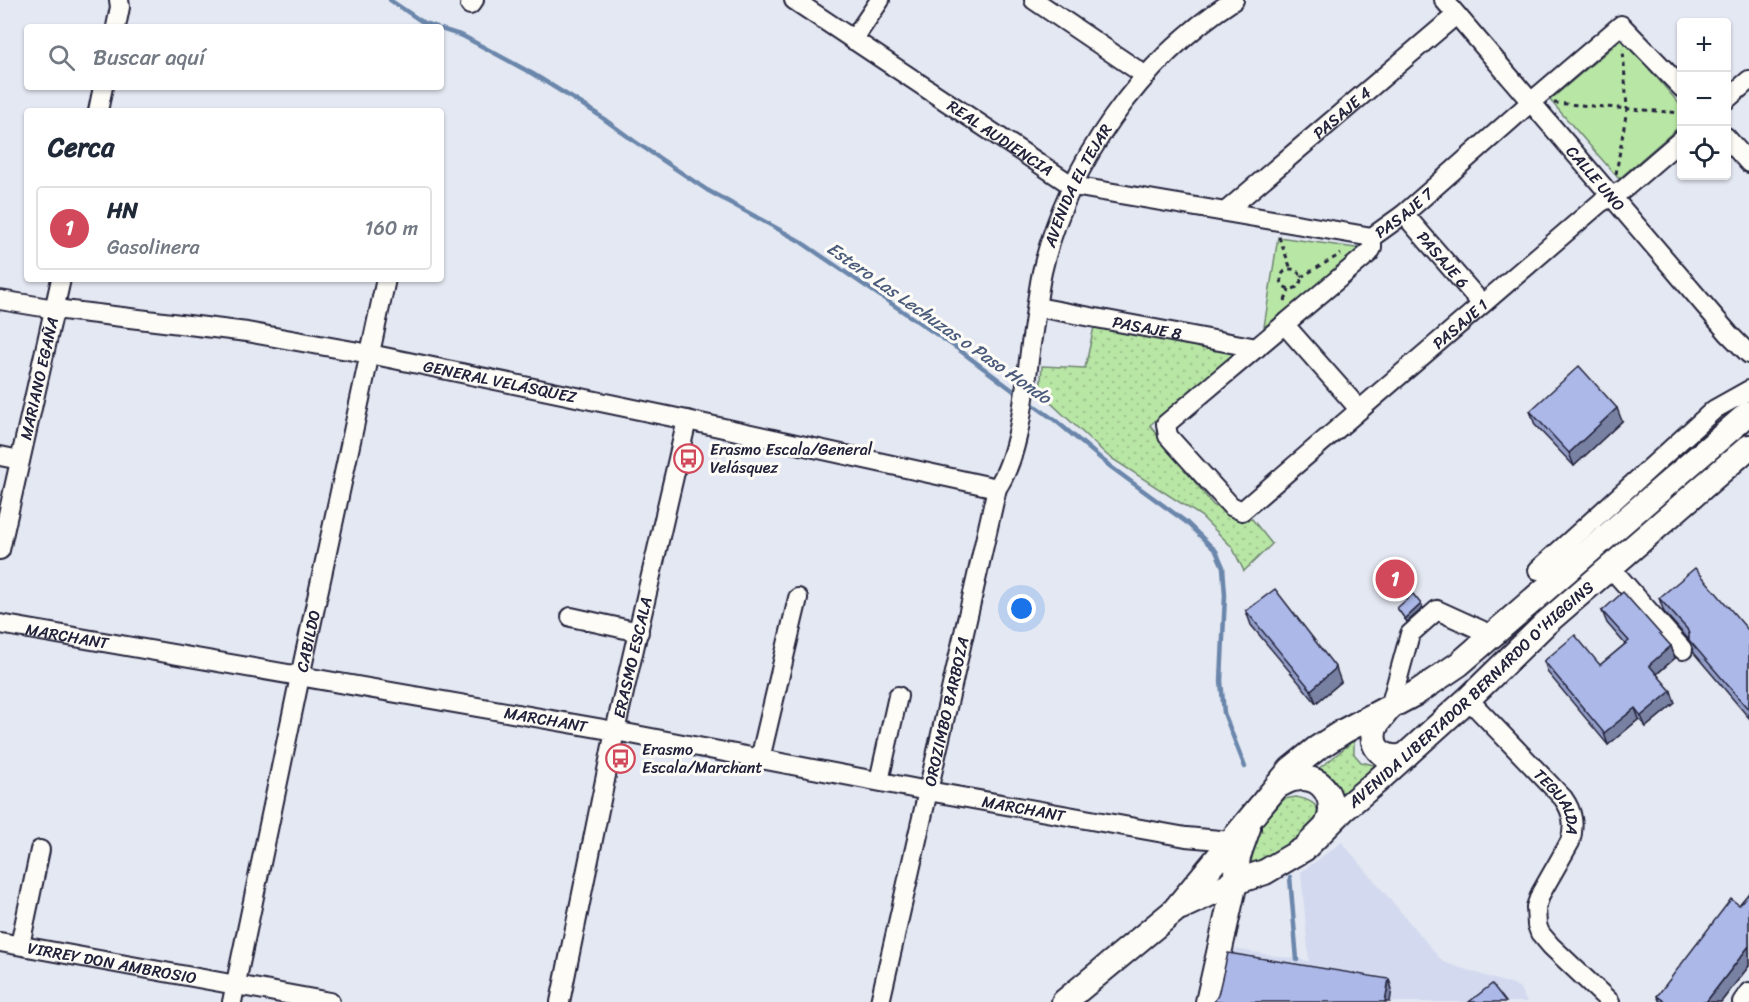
<!DOCTYPE html>
<html lang="es">
<head>
<meta charset="utf-8">
<style>
	body { margin:0; font-family:Sriracha,sans-serif; background:#f6f6f7; color:#1f2937 }
	.controls { position:absolute; right:18px; top:18px; display:grid; overflow:hidden; border-radius:6px; box-shadow:0 2px 4px #0004 }
	.controls button { width:54px; height:54px; display:grid; place-items:center; padding:0; border:0; border-bottom:2px solid #e0e1e3; background:#fff; color:#1f2937; font:30px sans-serif }
	.you { position:absolute; left:1022px; top:609px; width:21px; height:21px; margin:-15px; border:4px solid #fff; border-radius:50%; background:#1a73e8; box-shadow:0 0 0 9px #1a73e833 }
	.badge { display:grid; place-items:center; width:39px; height:39px; border-radius:50%; background:#d1495b; color:#fff; font-size:20px; font-weight:700 }
	.pin { position:absolute; translate:-50% -50%; border:3px solid #fff; box-shadow:0 2px 6px #0006 }
	.list { margin:0; padding:0; list-style:none }
	h2 { display:flex; justify-content:space-between; align-items:center; height:78px; margin:0; padding:0 24px; font-size:26px }
	h2 small { font-size:20px; font-weight:400; color:#747a83 }
	.list li { display:grid; grid-template-columns:39px 1fr auto; gap:18px; align-items:center; box-sizing:border-box; height:84px; margin:0 12px 12px; padding:0 12px; border:2px solid #e0e1e3; border-radius:6px }
	.list b { display:block; font-size:22px; white-space:nowrap }
	.list p { margin:0; font-size:20px; white-space:nowrap; color:#747a83 }
	.list em { font-size:20px; font-style:normal; color:#747a83 }
	.icon { flex:none; width:33px; height:33px; fill:none; stroke:currentColor; stroke-width:2; stroke-linecap:round; stroke-linejoin:round }
	.map { position:relative; flex:none; width:1749px; height:1002px; overflow:hidden }
	.search { position:absolute; background:#fff; box-shadow:0 2px 4px #0004; left:24px; top:24px; width:420px; height:66px; display:flex; align-items:center; gap:15px; box-sizing:border-box; padding:0 21px; border-radius:6px; color:#747a83; font-size:22px }
	.panel { position:absolute; background:#fff; box-shadow:0 2px 4px #0004; left:24px; top:108px; width:420px; height:174px; border-radius:6px }
	.map>svg:first-child { display:block }
	.built { fill:#d3daef }
	.grass { fill:url(#grass-dots); stroke:#6d8470; stroke-width:1.5 }
	.park { fill:#b8e6a5; stroke:#6d8470; stroke-width:1.5 }
	.lines { fill:none; stroke-linecap:round; stroke-linejoin:round }
	.stream { stroke:#6a86ab; stroke-width:4.5 }
	.minor-casing { stroke:#22223b; stroke-width:22 }
	.major-casing { stroke:#22223b; stroke-width:28 }
	.path { stroke:#22223b; stroke-width:3; stroke-dasharray:4.5 4.5; stroke-linecap:butt }
	.minor { stroke:#fdfcf7; stroke-width:18 }
	.major { stroke:#fdfcf7; stroke-width:24 }
	.wall { fill:#939ec8; stroke:#22223b; stroke-width:1.5 }
	.shaded-wall { fill:#7881a2; stroke:#22223b; stroke-width:1.5 }
	.building { fill:#abb8e8; stroke:#22223b; stroke-width:1.5 }
	.labels { text-anchor:middle; dominant-baseline:central; stroke-width:6; stroke-linejoin:round; paint-order:stroke }
	.street-label { font-size:16px; fill:#22223b; stroke:#fdfcf7 }
	.poi-label { font-size:16px; fill:#22223b; stroke:#fdfcf7; text-anchor:start }
	.water-label { font-size:18px; font-style:italic; fill:#4c5c7c; stroke:#fdfcf7 }
</style>
</head>
<body>
<div class="map">
<svg width="1749" height="1002" viewBox="0 0 1749 1002">
	<defs>
		<pattern id="grass-dots" width="8" height="8" patternUnits="userSpaceOnUse" patternTransform="scale(1.5)"><rect width="8" height="8" fill="#b8e6a5"/><path d="M2 2h.1M6 6h.1" fill="none" stroke="#9ec58f" stroke-width="1.8" stroke-linecap="round"/></pattern>
	</defs>
	<rect width="100%" height="100%" fill="#e4e8f2"/>
	<filter id="ink" filterUnits="userSpaceOnUse"><feTurbulence type="fractalNoise" baseFrequency=".0167" numOctaves="2"/><feDisplacementMap in="SourceGraphic" scale="12" xChannelSelector="R" yChannelSelector="G"/><feConvolveMatrix kernelMatrix="1 2 1 2 8 2 1 2 1" color-interpolation-filters="sRGB"/></filter>
	<g filter="url(#ink)">
		<path class="built" d="M1342,842L1443,962L1519,987L1527,1002H1221L1234,949L1309,961L1301,872Z"/>
		<g class="grass">
			<path d="M1094,327L1242,352L1150,425L1213,505L1242,520L1252,519L1272,544L1244,571L1232,547L1201,516L1108,456L1040,393L1042,366L1085,368Z"/>
			<path d="M1354,740V754L1361,762L1378,766L1338,799L1309,775L1329,761Z"/>
			<path d="M1296,797C1359,809 1266,862 1249,872L1258,829L1284,799Z"/>
		</g>
		<g class="park">
			<path d="M1623,38L1681,106V125L1619,179L1550,100Z"/>
			<path d="M1278,237L1363,249L1264,327Z"/>
		</g>
		<g class="lines">
			<g class="stream">
				<path d="M390,0L424,23L437,27"/>
				<path d="M441,29L463,36L533,74L593,111L634,141L707,190L798,240L958,349L1019,395"/>
				<path d="M1028,401L1056,421L1111,467L1186,522L1216,551L1223,567L1225,595L1221,681L1224,713L1245,767"/>
				<path d="M1290,877L1297,960"/>
			</g>
			<defs>
				<g id="minor">
					<path id="s1" d="M794,0L1073,186L1372,237"/>
					<path d="M1034,0L1146,76"/>
					<path id="s2" d="M1444,0L1729,334L1749,354"/>
					<path d="M470,5L474,0"/>
					<path d="M116,27L120,7L119,0"/>
					<path d="M853,40L880,0"/>
					<path d="M1726,100L1749,80"/>
					<path d="M98,111L103,87"/>
					<path d="M1726,137L1749,163"/>
					<path id="s3" d="M1226,211L1456,15"/>
					<path id="s4" d="M1404,214L1482,304"/>
					<path id="s5" d="M1372,237V248L1369,253L1166,424L1168,436L1231,506L1242,511L1600,203L1624,189L1682,139"/>
					<path id="s6" d="M1372,237L1404,214L1531,102L1621,25L1682,88"/>
					<path id="s7" d="M0,300L55,309L247,332L370,354L687,420L997,488"/>
					<path id="s8" d="M1037,307L1257,348"/>
					<path d="M1284,324L1359,409"/>
					<path d="M0,456L20,460"/>
					<path id="s9" d="M0,550L61,279"/>
					<path d="M1610,567L1683,650"/>
					<path d="M1538,570L1715,409L1749,390"/>
					<path d="M571,617L639,632"/>
					<path id="s10" d="M0,624L615,731L928,791L1186,837L1231,841"/>
					<path id="s11" d="M1468,699L1563,798C1573,812 1575,825 1570,842L1541,893L1536,907L1537,925L1540,933L1551,946L1610,1002"/>
					<path d="M1390,707L1410,634L1437,610L1492,635"/>
					<path d="M760,759L798,598"/>
					<path d="M879,781L898,696"/>
					<path id="s12" d="M0,942L330,1002"/>
					<path d="M20,945L40,850"/>
					<path id="s13" d="M232,1002L298,686L386,279"/>
					<path id="s14" d="M560,1002L615,731L687,420"/>
					<path id="s15" d="M880,1002L997,488C1021,453 1025,387 1031,344C1035,320 1037,296 1042,272C1067,164 1141,60 1234,0"/>
					<path d="M1742,1002L1749,992"/>
				</g>
				<g id="major">
					<path d="M1390,707C1385,714 1375,723 1374,732C1370,751 1390,762 1406,755"/>
					<path d="M1277,786C1282,784 1288,780 1294,779C1323,772 1339,802 1327,825"/>
					<path id="s16" d="M1181,907L1235,882L1265,872L1304,849L1344,809L1375,783L1468,699L1546,623L1749,447"/>
					<path d="M1064,1002L1174,911L1291,769L1316,749L1344,731L1416,693L1459,664L1749,413"/>
					<path d="M1208,1002L1235,882L1238,856L1248,828"/>
				</g>
			</defs>
			<use href="#minor" class="minor-casing"/>
			<use href="#major" class="major-casing"/>
			<g class="path">
				<path d="M1554,103L1682,113"/>
				<path d="M1616,174L1627,109L1623,49"/>
				<path d="M1279,237L1291,269"/>
				<circle cx="1291" cy="279" r="10"/>
				<path d="M1301,277L1341,254"/>
				<path d="M1285,301L1289,289"/>
			</g>
			<use href="#minor" class="minor"/>
			<use href="#major" class="major"/>
		</g>
		<g class="wall">
			<path d="M1530,411L1622,421L1574,466L1535,425Z"/>
			<path d="M1659,598L1749,631V718L1694,653L1689,640L1664,612Z"/>
			<path d="M1246,611L1341,682L1316,703L1251,625Z"/>
			<path d="M1602,611L1671,646L1675,658L1657,674L1675,703L1646,727L1639,719L1608,745L1548,673L1544,661L1600,665L1625,644L1607,623Z"/>
			<path d="M1749,893V966L1721,1002H1660L1657,996L1739,905Z"/>
		</g>
		<g class="shaded-wall">
			<path d="M1617,408L1622,421L1574,466L1569,453Z"/>
			<path d="M1421,604L1423,608L1407,622L1405,619Z"/>
			<path d="M1671,646L1675,658L1653,677L1649,665Z"/>
			<path d="M1336,668L1341,682L1316,703L1311,690Z"/>
			<path d="M1671,691L1675,703L1646,727L1641,716Z"/>
			<path d="M1635,708L1639,719L1608,745L1604,733Z"/>
			<path d="M1749,946V966L1721,1002H1706Z"/>
			<path d="M1389,979L1392,989L1390,1002H1385Z"/>
		</g>
		<g class="building">
			<path d="M1579,366L1617,408L1569,453L1530,411Z"/>
			<path d="M1695,568L1749,631V710L1689,640V634L1687,629L1659,598Z"/>
			<path d="M1275,589L1336,668L1311,690L1246,611Z"/>
			<path d="M1623,592L1671,646L1649,665L1671,691L1641,716L1635,708L1604,733L1544,661L1575,635L1600,665L1629,641L1602,611Z"/>
			<path d="M1413,594L1421,604L1405,619L1397,608Z"/>
			<path d="M1749,893V946L1706,1002H1666L1657,996L1731,899L1739,905Z"/>
			<path d="M1228,953L1389,979L1385,1002H1214L1218,995Z"/>
			<path d="M1492,984L1506,1002H1469Z"/>
		</g>
	</g>
	<defs>
		<symbol id="bus-ring" viewBox="-11 -11 22 22"><circle r="9.5" fill="#fdfcf7" stroke="#d1495b" stroke-width="1.5"/><path d="M-5-6H5V4H4V6H2V4H-2V6H-4V4H-5ZM-3.5-4V0h7V-4ZM-3.5 1.2v1.5H-2V1.2ZM2 1.2v1.5H3.5V1.2Z" fill="#d1495b"/></symbol>
	</defs>
	<g fill-rule="evenodd">
		<use href="#bus-ring" x="672" y="442" width="33" height="33"/>
		<use href="#bus-ring" x="604" y="742" width="33" height="33"/>
	</g>
	<g class="labels">
		<g class="street-label">
			<text stroke="none"><textPath href="#s3" startOffset="152">PASAJE 4</textPath></text>
			<text stroke="none"><textPath href="#s1" startOffset="248">REAL AUDIENCIA</textPath></text>
			<text stroke="none"><textPath href="#s2" startOffset="234">CALLE UNO</textPath></text>
			<text stroke="none"><textPath href="#s15" startOffset="843">AVENIDA EL TEJAR</textPath></text>
			<text stroke="none"><textPath href="#s6" startOffset="40">PASAJE 7</textPath></text>
			<text stroke="none"><textPath href="#s4" startOffset="60">PASAJE 6</textPath></text>
			<text stroke="none"><textPath href="#s5" startOffset="688">PASAJE 1</textPath></text>
			<text stroke="none"><textPath href="#s8" startOffset="112">PASAJE 8</textPath></text>
			<text stroke="none"><textPath href="#s9" startOffset="176">MARIANO EGAÑA</textPath></text>
			<text stroke="none"><textPath href="#s7" startOffset="507">GENERAL VELÁSQUEZ</textPath></text>
			<text stroke="none"><textPath href="#s10" startOffset="68">MARCHANT</textPath></text>
			<text stroke="none"><textPath href="#s13" startOffset="369">CABILDO</textPath></text>
			<text stroke="none"><textPath href="#s14" startOffset="352">ERASMO ESCALA</textPath></text>
			<text stroke="none"><textPath href="#s16" startOffset="364">AVENIDA LIBERTADOR BERNARDO O'HIGGINS</textPath></text>
			<text stroke="none"><textPath href="#s15" startOffset="298">OROZIMBO BARBOZA</textPath></text>
			<text stroke="none"><textPath href="#s10" startOffset="554">MARCHANT</textPath></text>
			<text stroke="none"><textPath href="#s11" startOffset="138">TEGUALDA</textPath></text>
			<text stroke="none"><textPath href="#s10" startOffset="1040">MARCHANT</textPath></text>
			<text stroke="none"><textPath href="#s12" startOffset="114">VIRREY DON AMBROSIO</textPath></text>
		</g>
		<g class="poi-label">
			<text x="710" y="449">Erasmo Escala/General<tspan x="710" dy="18">Velásquez</tspan></text>
			<text x="642" y="749">Erasmo<tspan x="642" dy="18">Escala/Marchant</tspan></text>
		</g>
		<g class="water-label">
			<text transform="translate(939 323) rotate(35)">Estero Las Lechuzas o Paso Hondo</text>
		</g>
	</g>
</svg>
<div class="controls">
<button>+</button>
<button>−</button>
<button><svg class="icon" aria-label="locate" viewBox="0 0 24 24"><circle cx="12" cy="12" r="6"/><path d="M12 2v4M12 18v4M2 12h4M18 12h4"/></svg></button>
</div>
<div class="you"></div>
<div class="pin badge" style="left:1395px;top:579px">1</div>
<div class="search"><svg class="icon" aria-label="search" viewBox="0 0 24 24"><circle cx="10" cy="10" r="6"/><path d="M15 15l6 6"/></svg>Buscar aquí</div>
<section class="panel">
<h2>Cerca<small></small></h2>
<ul class="list">
<li><span class="badge">1</span><div><b>HN</b><p>Gasolinera</p></div><em>160 m</em></li>
</ul>
</section>
</div>
</body>
</html>
